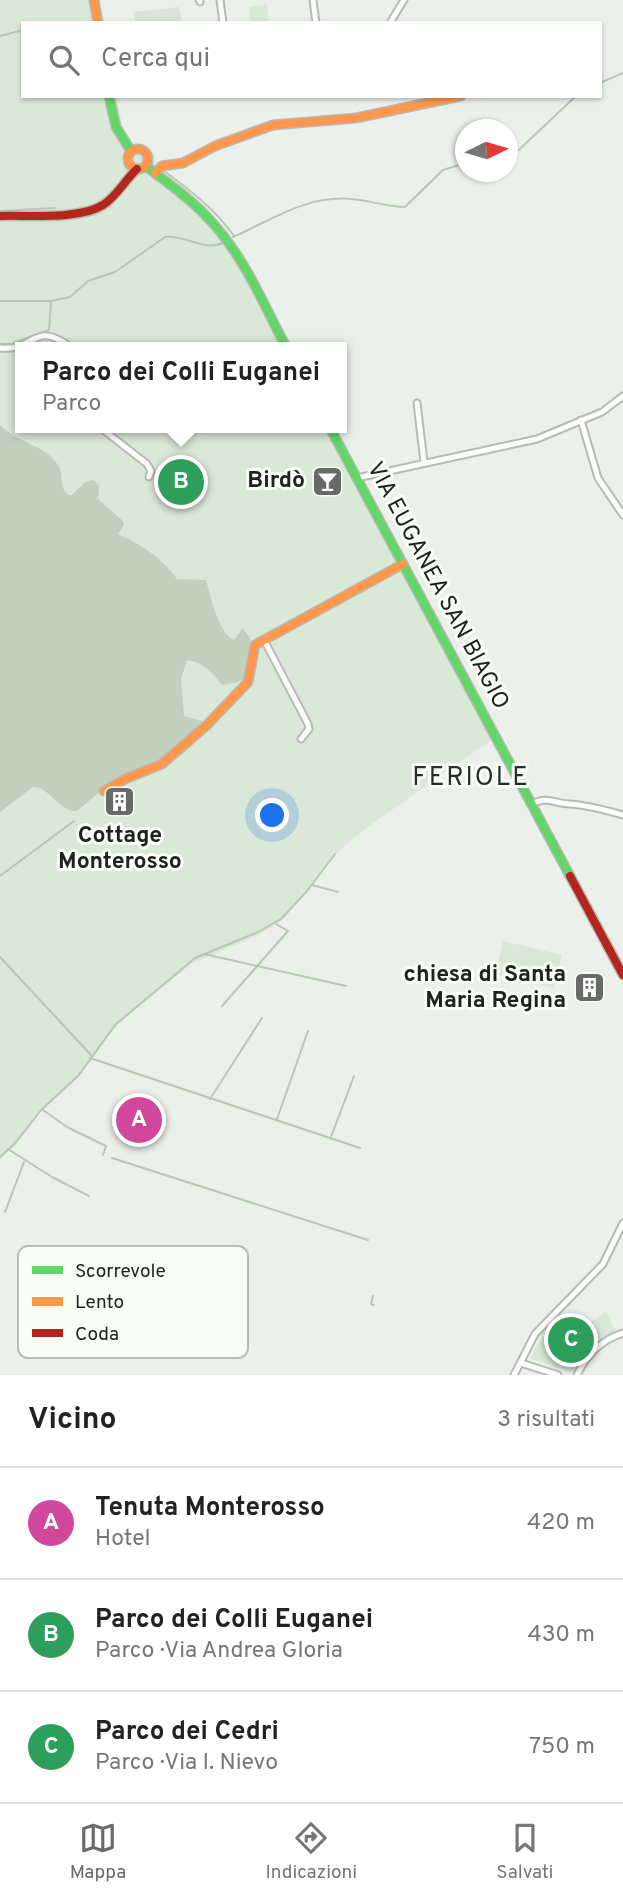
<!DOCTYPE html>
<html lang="it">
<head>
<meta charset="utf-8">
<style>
	body { margin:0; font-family:Overpass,sans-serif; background:#f6f6f6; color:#222 }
	.compass { position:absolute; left:455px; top:119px; width:63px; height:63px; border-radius:50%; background:#fff; box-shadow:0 2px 5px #0004; rotate:85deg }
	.you { position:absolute; left:273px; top:816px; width:24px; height:24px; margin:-18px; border:5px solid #fff; border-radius:50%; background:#1a73e8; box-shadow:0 0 0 10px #1a73e833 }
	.badge { display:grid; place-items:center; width:46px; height:46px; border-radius:50%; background:#676a66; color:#fff; font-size:23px; font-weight:700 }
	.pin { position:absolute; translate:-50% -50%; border:4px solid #fff; box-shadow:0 2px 7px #0006 }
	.popup { position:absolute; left:15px; top:342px; width:332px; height:91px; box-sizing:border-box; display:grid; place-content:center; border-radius:0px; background:#fff; filter:drop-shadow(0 2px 5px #0005); font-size:23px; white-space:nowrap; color:#767676 }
	.popup b { font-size:26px; color:#222 }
	.popup::after { content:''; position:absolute; left:50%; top:100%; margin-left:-14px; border:14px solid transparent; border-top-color:#fff }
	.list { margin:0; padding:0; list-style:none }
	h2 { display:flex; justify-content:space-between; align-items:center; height:91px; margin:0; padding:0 28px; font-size:30px }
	h2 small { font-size:23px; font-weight:400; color:#767676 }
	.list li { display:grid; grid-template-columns:46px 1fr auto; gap:21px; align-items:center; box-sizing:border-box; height:112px; padding:0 28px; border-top:2px solid #e0e0e0 }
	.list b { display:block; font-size:26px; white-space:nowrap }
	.list p { margin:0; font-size:23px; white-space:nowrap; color:#767676 }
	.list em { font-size:23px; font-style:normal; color:#767676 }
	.icon { flex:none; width:38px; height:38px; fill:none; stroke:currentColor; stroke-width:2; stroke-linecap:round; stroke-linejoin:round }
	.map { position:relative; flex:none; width:623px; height:1375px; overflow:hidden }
	.search { position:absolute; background:#fff; box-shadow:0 2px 5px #0004; left:21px; right:21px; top:21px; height:77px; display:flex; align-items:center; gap:18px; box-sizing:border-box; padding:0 24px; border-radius:0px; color:#767676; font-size:26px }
	.sheet { height:427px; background:#fff }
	nav { display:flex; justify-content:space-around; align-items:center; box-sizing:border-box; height:98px; border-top:2px solid #e0e0e0; background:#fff; font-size:19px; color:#767676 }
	nav a { display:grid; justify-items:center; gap:4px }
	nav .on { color:#676a66 }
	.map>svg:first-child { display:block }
	.built { fill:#dce3da }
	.green { fill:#dae8d7 }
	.forest { fill:#c2d1be }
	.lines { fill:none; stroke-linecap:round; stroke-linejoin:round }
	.stream { stroke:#b6c9b2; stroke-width:2 }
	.street-casing { stroke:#b7bab6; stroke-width:9 }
	.fast-casing { stroke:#b7bab6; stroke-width:11 }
	.slow-casing { stroke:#b7bab6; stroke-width:11 }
	.jam-casing { stroke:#b7bab6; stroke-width:11 }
	.street { stroke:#fcfdfc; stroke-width:5 }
	.fast { stroke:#63d668; stroke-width:8 }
	.slow { stroke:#ff974d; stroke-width:8 }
	.jam { stroke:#b3261e; stroke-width:8 }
	.labels { text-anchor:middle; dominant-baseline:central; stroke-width:6; stroke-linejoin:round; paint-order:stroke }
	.poi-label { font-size:23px; font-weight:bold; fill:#20221f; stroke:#f8fef7; text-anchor:end }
	.street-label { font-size:23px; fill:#20221f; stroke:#f8fef7 }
	.quarter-label { font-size:26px; letter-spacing:2px; fill:#292d28; stroke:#f8fef7 }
	.key { fill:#f8fef7; stroke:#b7bcb6; stroke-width:2 }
	.key-label { font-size:19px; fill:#20221f }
</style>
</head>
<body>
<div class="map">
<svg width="623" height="1375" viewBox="0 0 623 1375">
	<rect width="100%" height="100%" fill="#ecf0eb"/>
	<path class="built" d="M179,7L182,23H134V12Z"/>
	<g class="green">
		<path d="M0,0H99L104,23H23V96H117C122,126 124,154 158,162L166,175L190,191L225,230L289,347H20V428H333L500,734L362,831L338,852L284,919L259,935L191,964L119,1023L73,1083L42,1111L15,1146L0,1159Z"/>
		<path d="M267,4L269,23H251L249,7Z"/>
		<path d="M503,941L562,955L554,988L495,974Z"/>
		<path d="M606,1312L615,1331L594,1347L574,1373L531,1359L534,1350L559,1315L576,1332Z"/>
	</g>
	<path class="forest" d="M0,425C15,442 46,445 58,465C65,475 58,486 68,495H72L85,482L94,480L99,486L98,499L122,520L124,525L118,534C142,545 161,557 177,579L206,580C210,594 219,635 234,640L243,628L253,643L248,677L238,682L222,685C215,675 200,659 187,661L181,678L184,716L202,721L201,727L174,754L102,790L77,811C58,812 52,788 33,787L0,812Z"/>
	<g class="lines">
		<g class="stream">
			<path d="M0,36L23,30"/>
			<path d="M600,83L623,73"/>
			<path d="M508,160L576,96"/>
			<path d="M164,171C190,190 215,209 234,236"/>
			<path d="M0,211L55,208"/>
			<path d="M233,237C272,220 306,195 351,199C369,200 386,207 405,207L443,170L466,163"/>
			<path d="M0,301H51L70,297L88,281L115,272L165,237C184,234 205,252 223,243"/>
			<path d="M0,344H11L49,330L51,303"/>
			<path d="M0,876L74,821"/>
			<path d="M312,885L338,892"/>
			<path d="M204,954L346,986"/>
			<path d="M0,957L91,1055"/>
			<path d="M222,1006L288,931L276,924"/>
			<path d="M90,1058L360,1148"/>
			<path d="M210,1099L262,1018"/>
			<path d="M43,1110L67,1127L106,1146L103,1155"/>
			<path d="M277,1119L308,1031"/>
			<path d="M331,1137L354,1076"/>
			<path d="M8,1149L52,1177L89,1196"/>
			<path d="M0,1157L15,1143L42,1109L79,1075L115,1025L195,958L258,932L281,919L307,891L335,854"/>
			<path d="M112,1158L368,1240"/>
			<path d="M5,1212L24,1162"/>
			<path d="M373,1296L371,1304L374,1305"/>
		</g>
		<defs>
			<g id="street">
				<path d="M199,0L200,2"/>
				<path d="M220,0L223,23"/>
				<path d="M313,0L316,23"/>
				<path d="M390,23L404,0"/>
				<path d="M0,348C36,352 32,319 71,347"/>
				<path d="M417,403L424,462"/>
				<path d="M581,420L598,478L623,515"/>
				<path d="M101,428L147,464L151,471L149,477"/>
				<path d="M357,478L537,439L602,412L623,396"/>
				<path d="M264,640L308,724L309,729L301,739"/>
				<path d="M531,804C549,796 552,803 569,804C588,805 605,810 623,815"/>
				<path d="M521,1363L558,1375"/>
				<path d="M514,1375L535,1334L603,1264L623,1223"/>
				<path d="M577,1375C587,1354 601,1340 623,1333"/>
			</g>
			<g id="fast">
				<path d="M109,96L116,127L131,151"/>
				<path d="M146,166C167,183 190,198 208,218C243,254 263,303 286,347"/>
				<path d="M330,428L570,876"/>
			</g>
			<g id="slow">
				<path d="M94,0L98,23"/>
				<circle cx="138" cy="159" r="10"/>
				<path d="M155,173L162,166L183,163L215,146L273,125L356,118L461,96"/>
				<path d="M104,791L125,779L162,764L207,725L248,682L255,645L403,564"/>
			</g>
			<g id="jam">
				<path d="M0,216C28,215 79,220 103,205C117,196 125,180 137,169"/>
				<path d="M570,876L623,975"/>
			</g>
		</defs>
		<use href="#street" class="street-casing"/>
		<use href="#fast" class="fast-casing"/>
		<use href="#slow" class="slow-casing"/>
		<use href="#jam" class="jam-casing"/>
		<use href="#street" class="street"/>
		<use href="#fast" class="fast"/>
		<use href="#slow" class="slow"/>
		<use href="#jam" class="jam"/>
	</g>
	<defs>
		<symbol id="bar-square" viewBox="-11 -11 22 22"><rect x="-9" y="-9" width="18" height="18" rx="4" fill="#676a66" stroke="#f8fef7"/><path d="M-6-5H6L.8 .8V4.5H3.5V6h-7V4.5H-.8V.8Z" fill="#fff"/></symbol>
		<symbol id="building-square" viewBox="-11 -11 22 22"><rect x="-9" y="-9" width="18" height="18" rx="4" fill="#676a66" stroke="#f8fef7"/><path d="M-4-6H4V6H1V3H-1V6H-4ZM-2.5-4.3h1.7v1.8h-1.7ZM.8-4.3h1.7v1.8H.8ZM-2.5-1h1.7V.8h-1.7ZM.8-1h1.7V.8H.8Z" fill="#fff"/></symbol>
	</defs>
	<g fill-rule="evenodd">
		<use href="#bar-square" x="310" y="464" width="35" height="35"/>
		<use href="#building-square" x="102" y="784" width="35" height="35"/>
		<use href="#building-square" x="572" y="970" width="35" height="35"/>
	</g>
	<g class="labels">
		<g class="poi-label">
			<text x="305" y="481">Birdò</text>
			<text x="120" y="836" text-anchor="middle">Cottage<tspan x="120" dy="26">Monterosso</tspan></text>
			<text x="566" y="975">chiesa di Santa<tspan x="566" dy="26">Maria Regina</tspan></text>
		</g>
		<g class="street-label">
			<text transform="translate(437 586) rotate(62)">VIA EUGANEA SAN BIAGIO</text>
		</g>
		<g class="quarter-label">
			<text x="471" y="778">FERIOLE</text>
		</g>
	</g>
	<rect x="18" y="1246" width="230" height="112" rx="10" class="key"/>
	<rect x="32" y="1266" width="31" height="8" fill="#63d668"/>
	<rect x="32" y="1297" width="31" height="9" fill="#ff974d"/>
	<rect x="32" y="1329" width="31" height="8" fill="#b3261e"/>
	<g class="key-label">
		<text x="75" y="1277">Scorrevole</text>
		<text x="75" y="1308">Lento</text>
		<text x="75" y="1340">Coda</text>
	</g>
</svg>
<svg class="compass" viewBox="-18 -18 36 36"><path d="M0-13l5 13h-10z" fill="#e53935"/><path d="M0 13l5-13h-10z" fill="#767676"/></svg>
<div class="you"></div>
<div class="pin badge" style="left:139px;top:1120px;background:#d1479c">A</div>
<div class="pin badge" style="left:181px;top:482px;background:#2e9e5b">B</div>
<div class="popup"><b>Parco dei Colli Euganei</b>Parco</div>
<div class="pin badge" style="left:571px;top:1340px;background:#2e9e5b">C</div>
<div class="search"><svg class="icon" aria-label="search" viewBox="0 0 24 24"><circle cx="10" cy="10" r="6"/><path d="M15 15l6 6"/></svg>Cerca qui</div>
</div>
<section class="sheet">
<h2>Vicino<small>3 risultati</small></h2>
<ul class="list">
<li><span class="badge" style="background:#d1479c">A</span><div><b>Tenuta Monterosso</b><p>Hotel</p></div><em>420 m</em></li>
<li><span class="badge" style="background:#2e9e5b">B</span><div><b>Parco dei Colli Euganei</b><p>Parco · Via Andrea Gloria</p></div><em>430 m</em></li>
<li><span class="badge" style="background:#2e9e5b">C</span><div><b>Parco dei Cedri</b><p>Parco · Via I. Nievo</p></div><em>750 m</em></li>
</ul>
</section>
<nav>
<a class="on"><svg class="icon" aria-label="map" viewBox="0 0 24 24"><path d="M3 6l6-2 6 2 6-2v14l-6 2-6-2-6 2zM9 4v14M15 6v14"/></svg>Mappa</a>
<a><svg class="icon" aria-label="directions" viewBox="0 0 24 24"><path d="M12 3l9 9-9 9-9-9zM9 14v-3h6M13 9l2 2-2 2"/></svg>Indicazioni</a>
<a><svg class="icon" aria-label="saved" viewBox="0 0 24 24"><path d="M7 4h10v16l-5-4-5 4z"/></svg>Salvati</a>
</nav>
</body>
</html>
